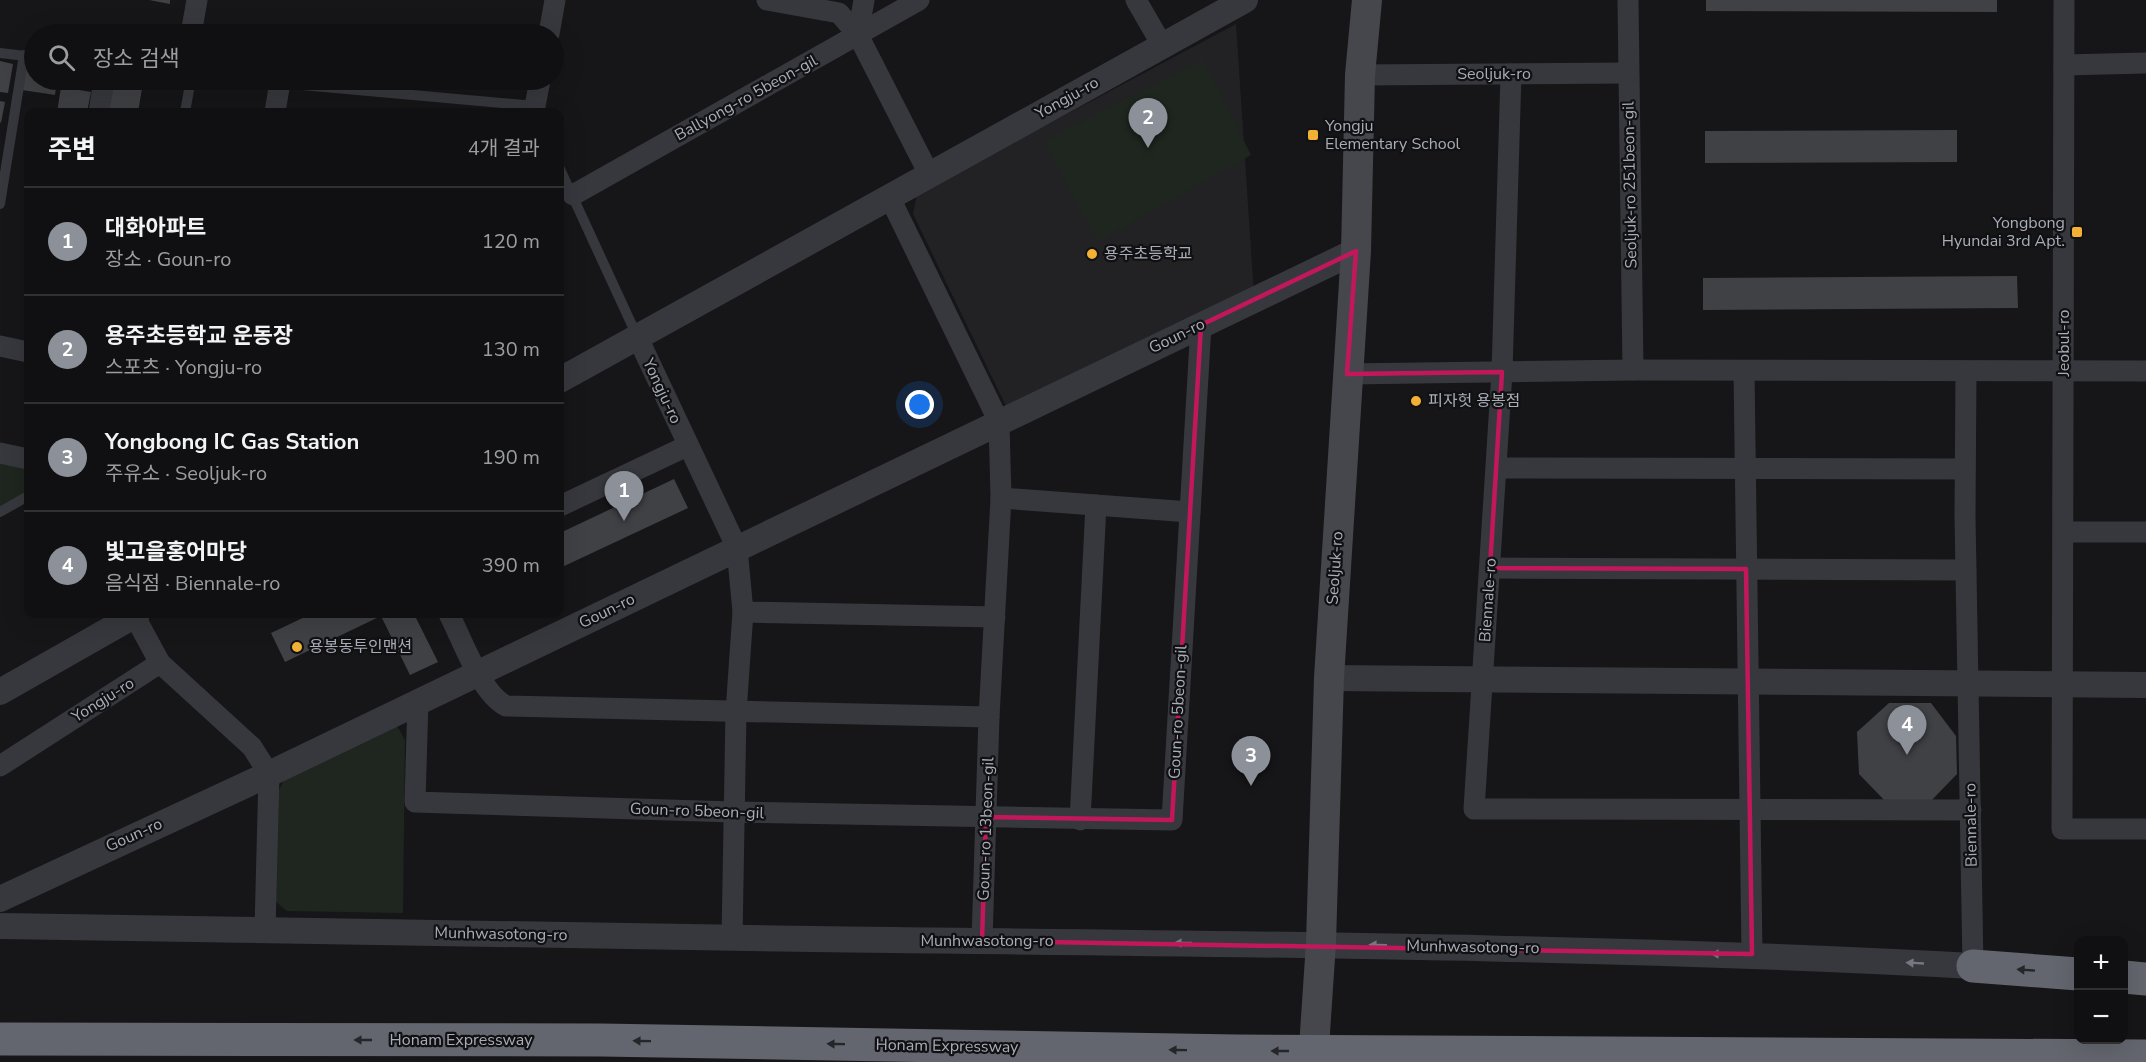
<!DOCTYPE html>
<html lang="ko">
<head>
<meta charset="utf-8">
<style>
	body { margin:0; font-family:"Nunito Sans","Noto Sans KR",sans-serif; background:#1e1e20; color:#f1f3f6 }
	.controls { position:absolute; right:18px; bottom:18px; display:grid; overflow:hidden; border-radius:12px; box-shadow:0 6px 24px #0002 }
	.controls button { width:54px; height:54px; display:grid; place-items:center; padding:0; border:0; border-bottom:2px solid #303032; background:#101012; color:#f1f3f6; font:30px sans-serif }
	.you { position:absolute; left:920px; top:405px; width:21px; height:21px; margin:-15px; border:4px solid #fff; border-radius:50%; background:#1a73e8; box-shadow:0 0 0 9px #1a73e833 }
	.badge { display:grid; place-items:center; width:39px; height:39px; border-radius:50%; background:#8c9099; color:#fff; font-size:20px; font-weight:700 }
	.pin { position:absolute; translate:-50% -50px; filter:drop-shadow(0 2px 3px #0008) }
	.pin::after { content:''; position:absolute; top:32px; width:21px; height:18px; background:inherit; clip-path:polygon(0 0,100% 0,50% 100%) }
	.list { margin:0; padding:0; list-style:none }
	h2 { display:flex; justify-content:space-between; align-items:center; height:78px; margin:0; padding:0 24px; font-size:26px }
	h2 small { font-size:20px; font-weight:400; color:#9c9d9f }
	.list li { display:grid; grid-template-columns:39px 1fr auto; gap:18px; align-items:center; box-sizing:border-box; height:108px; padding:0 24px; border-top:2px solid #303032 }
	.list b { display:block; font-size:22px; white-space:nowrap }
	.list p { margin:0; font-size:20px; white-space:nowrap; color:#9c9d9f }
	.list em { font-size:20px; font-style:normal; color:#9c9d9f }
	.icon { flex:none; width:33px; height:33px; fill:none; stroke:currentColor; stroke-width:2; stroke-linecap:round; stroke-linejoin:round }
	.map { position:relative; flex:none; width:2146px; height:1062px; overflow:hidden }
	.search { position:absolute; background:#101012; box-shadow:0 6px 24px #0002; left:24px; top:24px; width:540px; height:66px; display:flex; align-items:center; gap:15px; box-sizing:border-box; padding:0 21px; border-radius:33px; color:#9c9d9f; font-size:22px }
	.panel { position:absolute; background:#101012; box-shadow:0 6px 24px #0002; left:24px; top:108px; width:540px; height:510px; border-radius:12px }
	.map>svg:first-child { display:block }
	.built { fill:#222225 }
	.green { fill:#1e261f }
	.building { fill:#404145 }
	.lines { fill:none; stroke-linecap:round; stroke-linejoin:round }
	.service { stroke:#37383d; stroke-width:10 }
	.minor { stroke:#37383d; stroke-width:21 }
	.tertiary { stroke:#37383d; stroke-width:26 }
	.secondary { stroke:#45474d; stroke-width:30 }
	.motorway { stroke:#63666e; stroke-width:33 }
	.oneway { fill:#757881 }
	.oneway2 { fill:#26262a }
	.marked { fill:none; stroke:#c2185b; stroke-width:4.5; stroke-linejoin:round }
	.poi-dot { fill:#f2b134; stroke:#111113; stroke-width:2 }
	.labels { text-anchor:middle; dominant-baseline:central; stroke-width:4.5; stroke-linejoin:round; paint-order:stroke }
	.street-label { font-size:16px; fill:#a8adb8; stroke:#111113 }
	.poi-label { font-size:16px; fill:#a8adb8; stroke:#111113; text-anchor:start }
</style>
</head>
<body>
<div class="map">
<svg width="2146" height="1062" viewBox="0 0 2146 1062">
	<rect width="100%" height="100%" fill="#161618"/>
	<path class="built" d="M1236,24L1254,295L1008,410L913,214L917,194Z"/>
	<g class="green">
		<path d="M1203,59L1251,155L1098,242L1044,141Z"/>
		<path d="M0,457L28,464V492L0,508Z"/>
		<path d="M396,724L405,740L403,913L287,911L275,901L276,796L287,774Z"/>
	</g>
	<g class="building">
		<path d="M149,0H170V4Z"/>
		<path d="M1706,0H1997V12L1706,11Z"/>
		<path d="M0,61L13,64L8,93L0,92Z"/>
		<path d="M26,66L34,68V80H57L55,95L22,90Z"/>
		<path d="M61,80H93L92,87L60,83Z"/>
		<path d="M114,80L143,83L138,112H104Z"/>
		<path d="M61,87L91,92L87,112H57Z"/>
		<path d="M0,101L5,102L1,123L0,122Z"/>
		<path d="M1957,130V162L1705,163V131Z"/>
		<path d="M2017,276L2018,308L1703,310V278Z"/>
		<path d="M674,479L688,508L560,568V533Z"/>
		<path d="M311,614H414L438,662L410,675L381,616L285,662L271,633Z"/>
		<path d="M1889,703H1931L1956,736L1957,774L1928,804H1888L1859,774L1857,732Z"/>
	</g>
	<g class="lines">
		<g class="service">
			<path d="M0,53L34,57"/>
			<path d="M185,80L189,90L185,112"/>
			<path d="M246,80L535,106V109"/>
			<path d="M560,169L637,336"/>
			<path d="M0,204L24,55"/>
			<path d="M0,512L28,496"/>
		</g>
		<g class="minor">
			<path d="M767,0L839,13L858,35L929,174"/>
			<path d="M1136,0L1162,45"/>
			<path d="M1628,0L1633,370"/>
			<path d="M2064,0L2062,829H2146"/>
			<path d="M191,34L197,0"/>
			<path d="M549,34L555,0"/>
			<path d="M858,35L864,0"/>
			<path d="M2064,65L2146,63"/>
			<path d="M1511,74L1502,372L1474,809L1971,810"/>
			<path d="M1360,75L1628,73"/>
			<path d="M535,106L540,80"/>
			<path d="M99,112L104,80"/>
			<path d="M275,112L280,82"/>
			<path d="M573,195L919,0"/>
			<path d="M890,198L999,422L1001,498L989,717L982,941"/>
			<path d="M637,336L737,548L743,612L736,712L732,939"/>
			<path d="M0,346L28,352"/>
			<path d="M1744,371L1752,954"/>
			<path d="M1966,372L1965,516L1973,966"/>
			<path d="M1347,374L1633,370L2146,371"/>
			<path d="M0,453L28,459"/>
			<path d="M1497,468L1965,469"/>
			<path d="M1001,498L1190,512"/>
			<path d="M560,506L687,446"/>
			<path d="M2065,532H2146"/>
			<path d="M1490,568L1966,570"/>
			<path d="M743,612L995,617"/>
			<path d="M449,614C462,639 480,692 506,706L989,717"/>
			<path d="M160,663L252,747L269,774L265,929"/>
			<path d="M418,700L415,802L733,812L1172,820L1201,325"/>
			<path d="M0,766L160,663L134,615"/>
			<path d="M1080,820L1096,505"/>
		</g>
		<g class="tertiary">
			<path d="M560,380L1245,0"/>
			<path d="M1329,678L2146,685"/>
			<path d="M0,692L137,614"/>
			<path d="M0,899L269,774L1356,251"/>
			<path d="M0,926C271,929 542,936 813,939C1200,944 1587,945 1973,966"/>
		</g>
		<path class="secondary" d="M1313,1062L1321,943L1329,678L1356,251L1360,75L1367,0"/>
		<g class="motorway">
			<path d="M1973,966L2078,974"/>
			<path d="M2124,977L2146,979"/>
			<path d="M0,1039L601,1040L1237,1051L2146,1056"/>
		</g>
	</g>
	<defs><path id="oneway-solid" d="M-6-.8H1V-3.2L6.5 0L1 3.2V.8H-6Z" transform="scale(1.5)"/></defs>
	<g class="oneway">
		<use href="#oneway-solid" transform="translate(1183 943) rotate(-180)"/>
		<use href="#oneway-solid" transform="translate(1378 945) rotate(-179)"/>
		<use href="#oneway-solid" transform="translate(1720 954) rotate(-179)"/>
		<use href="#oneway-solid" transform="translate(1915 963) rotate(-177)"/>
	</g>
	<g class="oneway2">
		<use href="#oneway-solid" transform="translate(2026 970) rotate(-176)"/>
		<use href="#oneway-solid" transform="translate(363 1040) rotate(-180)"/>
		<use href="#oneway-solid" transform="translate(642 1041) rotate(-179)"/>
		<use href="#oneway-solid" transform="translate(836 1044) rotate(-179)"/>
		<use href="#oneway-solid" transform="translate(1178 1050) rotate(-179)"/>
		<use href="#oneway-solid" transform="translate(1280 1051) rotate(-180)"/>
	</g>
	<path class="marked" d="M1356,251L1347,374L1502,372L1490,568L1746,569L1752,954L982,941L986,817L1172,820L1201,325Z"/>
	<g class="poi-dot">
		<rect x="1307" y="129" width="12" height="12" rx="3"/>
		<rect x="2071" y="226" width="12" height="12" rx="3"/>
		<circle cx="1092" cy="254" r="6"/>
		<circle cx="1416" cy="401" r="6"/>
		<circle cx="297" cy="647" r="6"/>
	</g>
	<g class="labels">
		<g class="street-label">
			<text x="1494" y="74">Seoljuk-ro</text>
			<text transform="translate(746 98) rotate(-29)">Ballyong-ro 5beon-gil</text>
			<text transform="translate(1067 98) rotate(-29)">Yongju-ro</text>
			<text transform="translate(1630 185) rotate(-91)">Seoljuk-ro 251beon-gil</text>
			<text transform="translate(1177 336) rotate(-26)">Goun-ro</text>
			<text transform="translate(2064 343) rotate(-90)">Jeobul-ro</text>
			<text transform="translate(662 391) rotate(65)">Yongju-ro</text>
			<text transform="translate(1335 568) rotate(-86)">Seoljuk-ro</text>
			<text transform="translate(1488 600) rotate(-86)">Biennale-ro</text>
			<text transform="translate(607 611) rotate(-26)">Goun-ro</text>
			<text transform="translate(103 700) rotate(-32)">Yongju-ro</text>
			<text transform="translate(1178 712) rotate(-87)">Goun-ro 5beon-gil</text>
			<text transform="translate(697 811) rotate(2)">Goun-ro 5beon-gil</text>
			<text transform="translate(1971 825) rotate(-91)">Biennale-ro</text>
			<text transform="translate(986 829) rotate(-88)">Goun-ro 13beon-gil</text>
			<text transform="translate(134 835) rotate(-24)">Goun-ro</text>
			<text transform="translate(501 934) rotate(1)">Munhwasotong-ro</text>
			<text x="987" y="941">Munhwasotong-ro</text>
			<text transform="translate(1473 947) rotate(1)">Munhwasotong-ro</text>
			<text x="461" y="1040">Honam Expressway</text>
			<text transform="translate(947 1046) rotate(1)">Honam Expressway</text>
		</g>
		<g class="poi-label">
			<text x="1325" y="126">Yongju<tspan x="1325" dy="18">Elementary School</tspan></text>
			<text x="2065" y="223" text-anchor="end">Yongbong<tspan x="2065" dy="18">Hyundai 3rd Apt.</tspan></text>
			<text x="1104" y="254">용주초등학교</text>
			<text x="1428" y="401">피자헛 용봉점</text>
			<text x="309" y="647">용봉동투인맨션</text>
		</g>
	</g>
</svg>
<div class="controls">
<button>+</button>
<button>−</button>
</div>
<div class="you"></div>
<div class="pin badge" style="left:624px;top:521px">1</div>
<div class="pin badge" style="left:1148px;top:148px">2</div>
<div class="pin badge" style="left:1251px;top:786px">3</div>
<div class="pin badge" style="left:1907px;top:755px">4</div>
<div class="search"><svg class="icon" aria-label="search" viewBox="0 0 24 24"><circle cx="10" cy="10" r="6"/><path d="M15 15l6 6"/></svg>장소 검색</div>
<section class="panel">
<h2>주변<small>4개 결과</small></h2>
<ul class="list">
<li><span class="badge">1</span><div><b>대화아파트</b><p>장소 · Goun-ro</p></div><em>120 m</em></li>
<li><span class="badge">2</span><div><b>용주초등학교 운동장</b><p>스포츠 · Yongju-ro</p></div><em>130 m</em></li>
<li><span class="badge">3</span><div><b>Yongbong IC Gas Station</b><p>주유소 · Seoljuk-ro</p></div><em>190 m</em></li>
<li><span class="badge">4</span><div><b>빛고을홍어마당</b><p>음식점 · Biennale-ro</p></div><em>390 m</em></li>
</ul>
</section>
</div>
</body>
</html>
